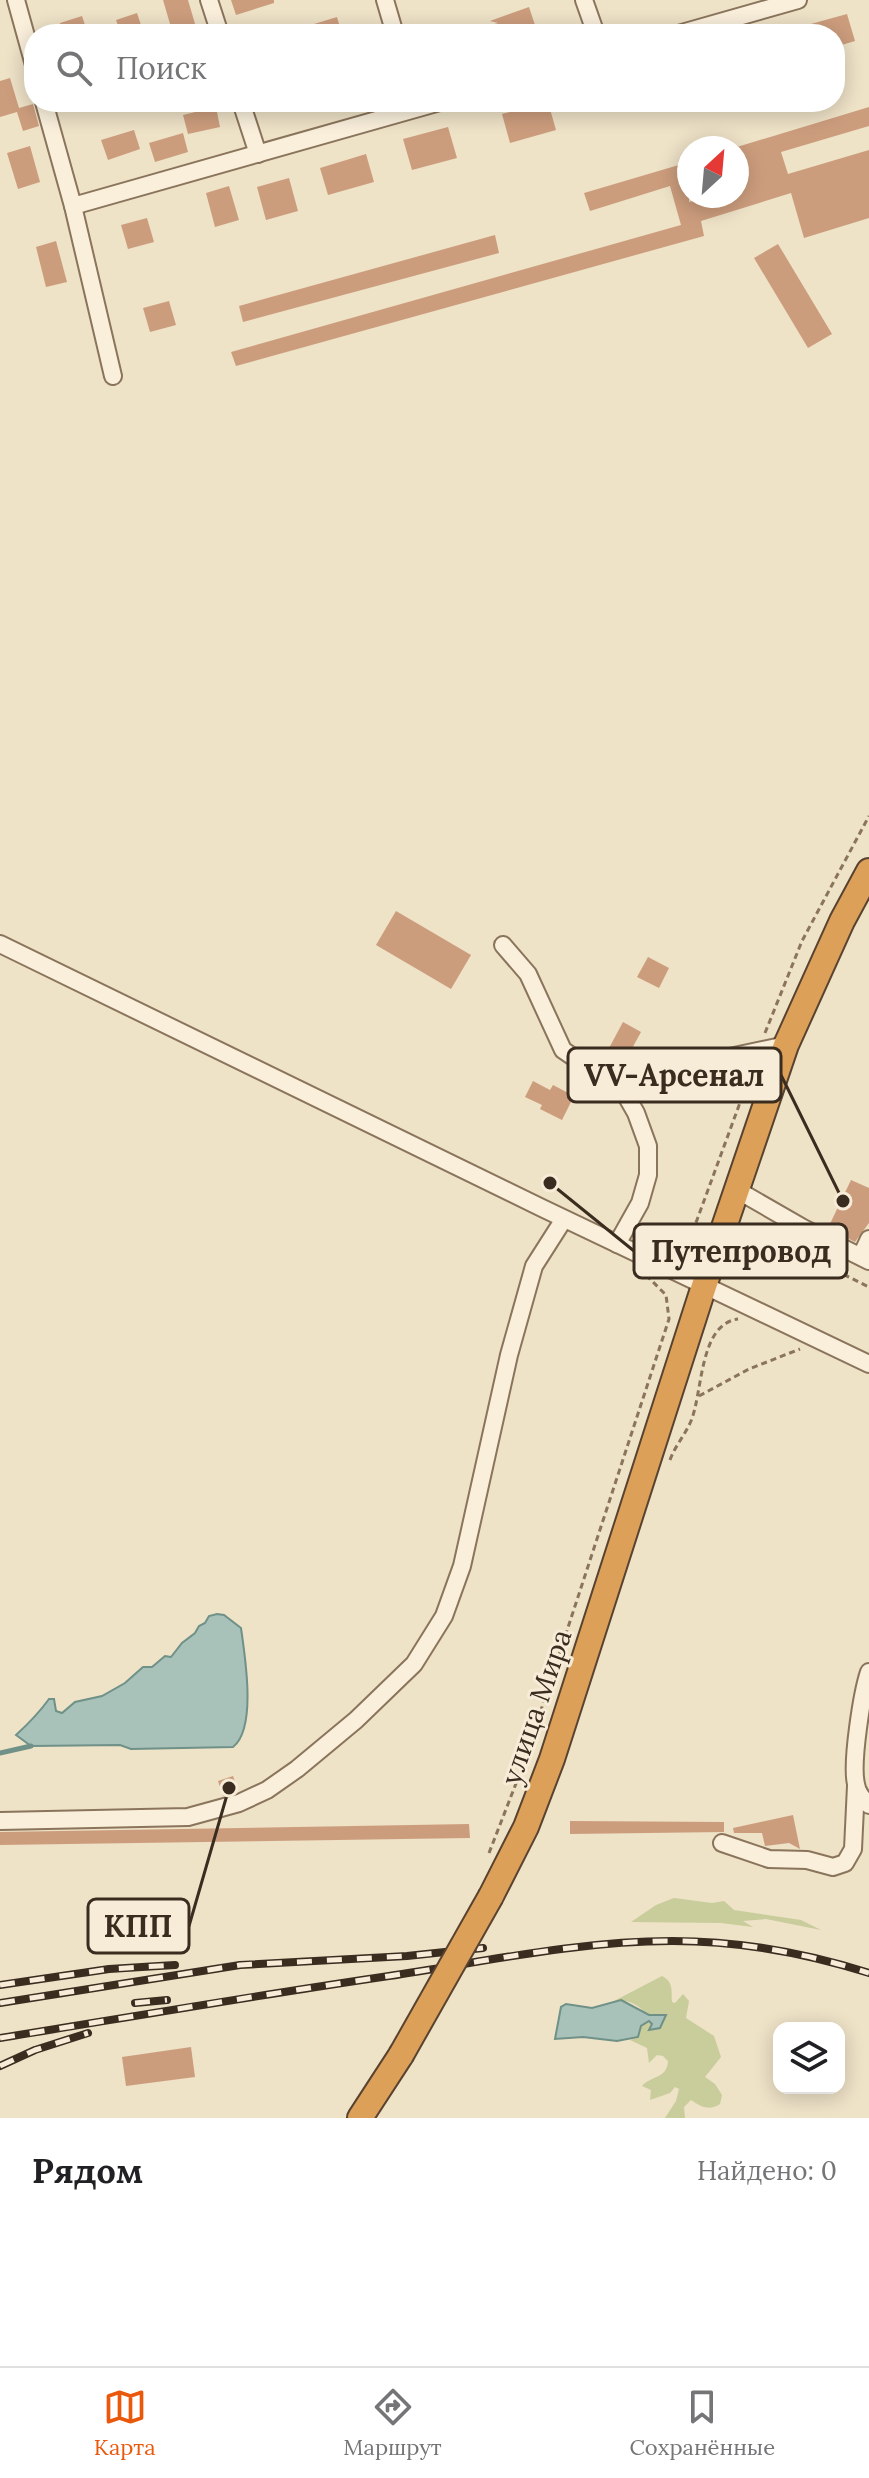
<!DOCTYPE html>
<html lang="ru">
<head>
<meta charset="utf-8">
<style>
	body { margin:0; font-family:Lora,serif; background:#f6f6f6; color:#202124 }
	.controls { position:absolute; right:24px; bottom:24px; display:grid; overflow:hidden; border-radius:16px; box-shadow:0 4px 20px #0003 }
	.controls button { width:72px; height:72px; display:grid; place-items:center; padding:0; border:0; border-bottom:2px solid #e0e0e0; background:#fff; color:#202124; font:40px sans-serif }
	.compass { position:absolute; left:677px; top:136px; width:72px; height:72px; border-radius:50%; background:#fff; box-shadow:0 4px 20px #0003; rotate:26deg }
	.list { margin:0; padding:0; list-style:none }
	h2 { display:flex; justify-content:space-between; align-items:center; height:104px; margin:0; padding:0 32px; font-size:34px }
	h2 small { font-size:26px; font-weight:400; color:#757577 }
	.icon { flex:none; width:44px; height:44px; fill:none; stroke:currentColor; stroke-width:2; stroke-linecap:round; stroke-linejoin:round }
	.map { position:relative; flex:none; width:869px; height:2118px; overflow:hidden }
	.search { position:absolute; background:#fff; box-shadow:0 4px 20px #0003; left:24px; right:24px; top:24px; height:88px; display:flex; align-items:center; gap:20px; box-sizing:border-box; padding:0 28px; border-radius:32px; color:#757577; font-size:30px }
	.sheet { height:248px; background:#fff }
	nav { display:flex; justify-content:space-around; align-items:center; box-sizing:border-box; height:112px; border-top:2px solid #e0e0e0; background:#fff; font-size:22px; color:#757577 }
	nav a { display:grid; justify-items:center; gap:4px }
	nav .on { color:#ea580c }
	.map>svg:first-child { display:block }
	.green { fill:#c8cd9b }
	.water { fill:#a8c2ba; stroke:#6f9188; stroke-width:2 }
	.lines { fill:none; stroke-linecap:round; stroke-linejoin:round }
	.stream { stroke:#6f9188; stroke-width:5 }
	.building { fill:#cc9d7d }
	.minor-casing { stroke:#8a745c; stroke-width:20 }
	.highway-casing { stroke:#584230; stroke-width:28 }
	.path { stroke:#8a745c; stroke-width:3; stroke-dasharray:6 4; stroke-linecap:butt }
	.minor { stroke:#f9efdb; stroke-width:16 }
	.highway { stroke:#dca059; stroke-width:24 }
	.rail-casing { stroke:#3b2c20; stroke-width:8 }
	.rail { stroke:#f6ecd7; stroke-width:5; stroke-dasharray:15; stroke-linecap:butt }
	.highway-bridge-casing { stroke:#584230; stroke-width:28; stroke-linecap:butt }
	.highway-bridge { stroke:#dca059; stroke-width:24 }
	.labels { text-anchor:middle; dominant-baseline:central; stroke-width:6; stroke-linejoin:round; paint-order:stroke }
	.street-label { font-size:28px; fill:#3b2c20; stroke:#f6ecd7 }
	.leader { fill:none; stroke:#3b2c20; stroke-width:3 }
	.callout-dot { fill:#3b2c20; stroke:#f6ecd7; stroke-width:3 }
	.callout { fill:#f6ecd7; stroke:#3b2c20; stroke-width:3 }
	.callout-label { font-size:30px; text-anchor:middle; font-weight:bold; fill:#3b2c20 }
</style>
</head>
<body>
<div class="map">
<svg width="869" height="2118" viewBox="0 0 869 2118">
	<rect width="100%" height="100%" fill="#eee2c7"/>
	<g class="green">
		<path d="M674,1898L712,1903L724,1901L734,1910L801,1920L821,1930L766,1919L743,1921L753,1927L721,1923L631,1922L656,1905Z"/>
		<path d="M662,1976C674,1982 671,1991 672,2002L675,2003L683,1994L689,2001L686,2018L714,2036L721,2057L705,2077L715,2084L722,2095L720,2104C709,2111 701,2107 691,2100L684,2107L685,2118H665L676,2101L679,2089L675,2087L670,2093L650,2100L651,2090L642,2086C652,2075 667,2079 668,2061L663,2056L657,2055L649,2063L647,2048L630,2040L638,2037L641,2026L649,2021L653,2024L650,2029H655C649,2013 634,1997 614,2001Z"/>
	</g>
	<g class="water">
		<path d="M217,1614L224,1615L241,1628C245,1657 257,1728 233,1747L131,1749L120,1745L31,1746L16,1735C28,1724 39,1713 49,1699H54L56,1711L62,1713L75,1702L102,1696L125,1683L143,1667H152L165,1656L171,1657L182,1643L195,1633L199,1626L205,1623L209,1616Z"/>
		<path d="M621,2000L649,2015H666L660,2028L649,2030L652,2024L649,2021L641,2026L638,2037L617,2041L583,2037L555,2039L561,2007L566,2004L592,2008Z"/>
	</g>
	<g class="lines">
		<path class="stream" d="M0,1753L31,1746"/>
	</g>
	<g class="building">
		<path d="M163,0H188L198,34H173Z"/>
		<path d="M231,0H274V3L236,15Z"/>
		<path d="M529,7L538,34H473L472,30L498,23L490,21Z"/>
		<path d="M137,13L144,34H121L116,20Z"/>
		<path d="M847,14L855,41L835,47V34H790L789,30Z"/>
		<path d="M82,16L88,34H63L60,23Z"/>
		<path d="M337,17L342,34H292L291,31Z"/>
		<path d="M10,78L19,108L33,104L39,126L23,131L17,112L0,117V81Z"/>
		<path d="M548,102L556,130L510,143L502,114Z"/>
		<path d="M216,107L220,127L188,134L183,115Z"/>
		<path d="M869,107V126L781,152L788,174L869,150V218L804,238L791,193L701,221L704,236L236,366L231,352L681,225L670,186L590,211L584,193L689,162V202L710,196H737V147Z"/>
		<path d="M448,127L457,158L412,170L403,139Z"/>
		<path d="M134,130L140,149L108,160L101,140Z"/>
		<path d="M183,133L188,152L155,162L149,143Z"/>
		<path d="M30,146L40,182L18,189L7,153Z"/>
		<path d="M366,154L374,182L328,195L320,168Z"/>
		<path d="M289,178L298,211L266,220L257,187Z"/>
		<path d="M229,186L239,220L215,227L206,193Z"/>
		<path d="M147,218L154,242L128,249L121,225Z"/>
		<path d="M495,235L499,253L243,322L239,306Z"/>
		<path d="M56,241L67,282L46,287L36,247Z"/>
		<path d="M778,244L832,334L808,348L754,258Z"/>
		<path d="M169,301L176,325L150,332L143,308Z"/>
		<path d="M396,911L471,955L451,989L376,945Z"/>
		<path d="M648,957L669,968L659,988L637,977Z"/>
		<path d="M623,1022L641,1032L618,1074L601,1063Z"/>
		<path d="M533,1081L550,1090L553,1085L574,1096L562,1120L540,1109L542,1105L525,1097Z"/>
		<path d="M851,1180L869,1188V1223L855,1242L828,1228Z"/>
		<path d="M233,1776L238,1791L223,1796L218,1781Z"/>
		<path d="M793,1815L800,1849L789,1843L765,1846L762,1833H734L733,1828Z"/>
		<path d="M570,1821L724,1822V1832L570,1834Z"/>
		<path d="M469,1824L470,1838L0,1845V1832Z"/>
		<path d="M191,2047L195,2077L126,2086L122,2057Z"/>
	</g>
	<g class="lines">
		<defs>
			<g id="minor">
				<path d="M16,0L34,65"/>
				<path d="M209,0L220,34"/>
				<path d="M385,0L395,34"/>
				<path d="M584,0L596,34"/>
				<path d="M678,34L798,0"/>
				<path d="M44,102L73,206L113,376"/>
				<path d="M241,102L258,154"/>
				<path d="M73,206L440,102"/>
				<path d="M0,944L542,1208L869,1364"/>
				<path d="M503,945L528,974L563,1050L624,1092L636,1113L648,1146V1175L640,1203L617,1244"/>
				<path d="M624,1092L659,1072L786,1045"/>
				<path d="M737,1190L803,1228L869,1261"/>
				<path d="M861,1256L869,1239"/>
				<path d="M869,1672C862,1693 851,1763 856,1784C857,1793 863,1799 869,1805"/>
				<path d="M0,1821L188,1817L239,1803L267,1790L297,1769L356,1720L414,1664L444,1616L462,1566L509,1355L534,1266L564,1219"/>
				<path d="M722,1843L769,1859L807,1860L833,1867L845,1863L853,1849L856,1786"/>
			</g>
			<g id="highway">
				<path d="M491,1896L526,1827L552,1759L704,1286L786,1045L842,921L869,871"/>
				<path d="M360,2118L401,2055"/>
			</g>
		</defs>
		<use href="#minor" class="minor-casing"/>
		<use href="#highway" class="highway-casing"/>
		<g class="path">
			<path d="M765,1033L802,941L869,816"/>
			<path d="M745,1226L869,1287"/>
			<path d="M659,1246L679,1245L690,1239L752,1070"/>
			<path d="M699,1396L749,1369L800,1349"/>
			<path d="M670,1460C675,1446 685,1435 691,1421C703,1392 699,1324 738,1319"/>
			<path d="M489,1853L522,1768L669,1319L666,1295L649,1278"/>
		</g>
		<use href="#minor" class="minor"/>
		<use href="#highway" class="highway"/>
		<defs>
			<g id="rail">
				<path d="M0,1985L109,1969L175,1965"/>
				<path d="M0,2003L240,1965L407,1956L483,1948"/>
				<path d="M135,2003L167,2000"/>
				<path d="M0,2038C130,2017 259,1995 389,1976C483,1962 577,1941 672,1941C738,1941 806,1953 869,1973"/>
				<path d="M0,2066L35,2050L88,2033"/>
			</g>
		</defs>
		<use href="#rail" class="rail-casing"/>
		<use href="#rail" class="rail"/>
		<defs>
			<path id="highway-bridge" d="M401,2055L491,1896"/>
		</defs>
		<use href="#highway-bridge" class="highway-bridge-casing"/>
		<use href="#highway-bridge" class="highway-bridge"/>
	</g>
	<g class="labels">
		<g class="street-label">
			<text transform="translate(536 1707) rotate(-71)">улица Мира</text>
		</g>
	</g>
	<path class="leader" d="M843 1201L781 1075M550 1183L634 1251M229 1788L189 1926"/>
	<g class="callout-dot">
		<circle cx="843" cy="1201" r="8"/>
		<circle cx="550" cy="1183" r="8"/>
		<circle cx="229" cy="1788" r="8"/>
	</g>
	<g class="callout">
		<rect x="568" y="1048" width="213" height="54" rx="8"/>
		<rect x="634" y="1224" width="213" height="54" rx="8"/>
		<rect x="88" y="1899" width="101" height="54" rx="8"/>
	</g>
	<g class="callout-label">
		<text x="674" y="1086">VV-Арсенал</text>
		<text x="741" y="1262">Путепровод</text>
		<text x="138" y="1937">КПП</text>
	</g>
</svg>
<div class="controls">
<button><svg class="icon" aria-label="layers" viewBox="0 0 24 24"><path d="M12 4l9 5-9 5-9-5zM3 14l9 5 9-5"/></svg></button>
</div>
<svg class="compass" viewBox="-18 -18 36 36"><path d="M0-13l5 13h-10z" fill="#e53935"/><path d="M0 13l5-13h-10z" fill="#757577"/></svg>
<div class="search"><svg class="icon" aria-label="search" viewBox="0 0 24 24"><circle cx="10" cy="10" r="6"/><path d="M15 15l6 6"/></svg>Поиск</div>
</div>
<section class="sheet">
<h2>Рядом<small>Найдено: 0</small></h2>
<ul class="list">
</ul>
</section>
<nav>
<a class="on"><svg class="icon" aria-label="map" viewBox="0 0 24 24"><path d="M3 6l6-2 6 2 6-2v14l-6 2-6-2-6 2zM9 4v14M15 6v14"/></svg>Карта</a>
<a><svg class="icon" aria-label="directions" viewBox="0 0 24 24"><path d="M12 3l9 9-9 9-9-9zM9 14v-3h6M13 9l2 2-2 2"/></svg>Маршрут</a>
<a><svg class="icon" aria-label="saved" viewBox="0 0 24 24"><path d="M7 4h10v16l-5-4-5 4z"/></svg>Сохранённые</a>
</nav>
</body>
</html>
